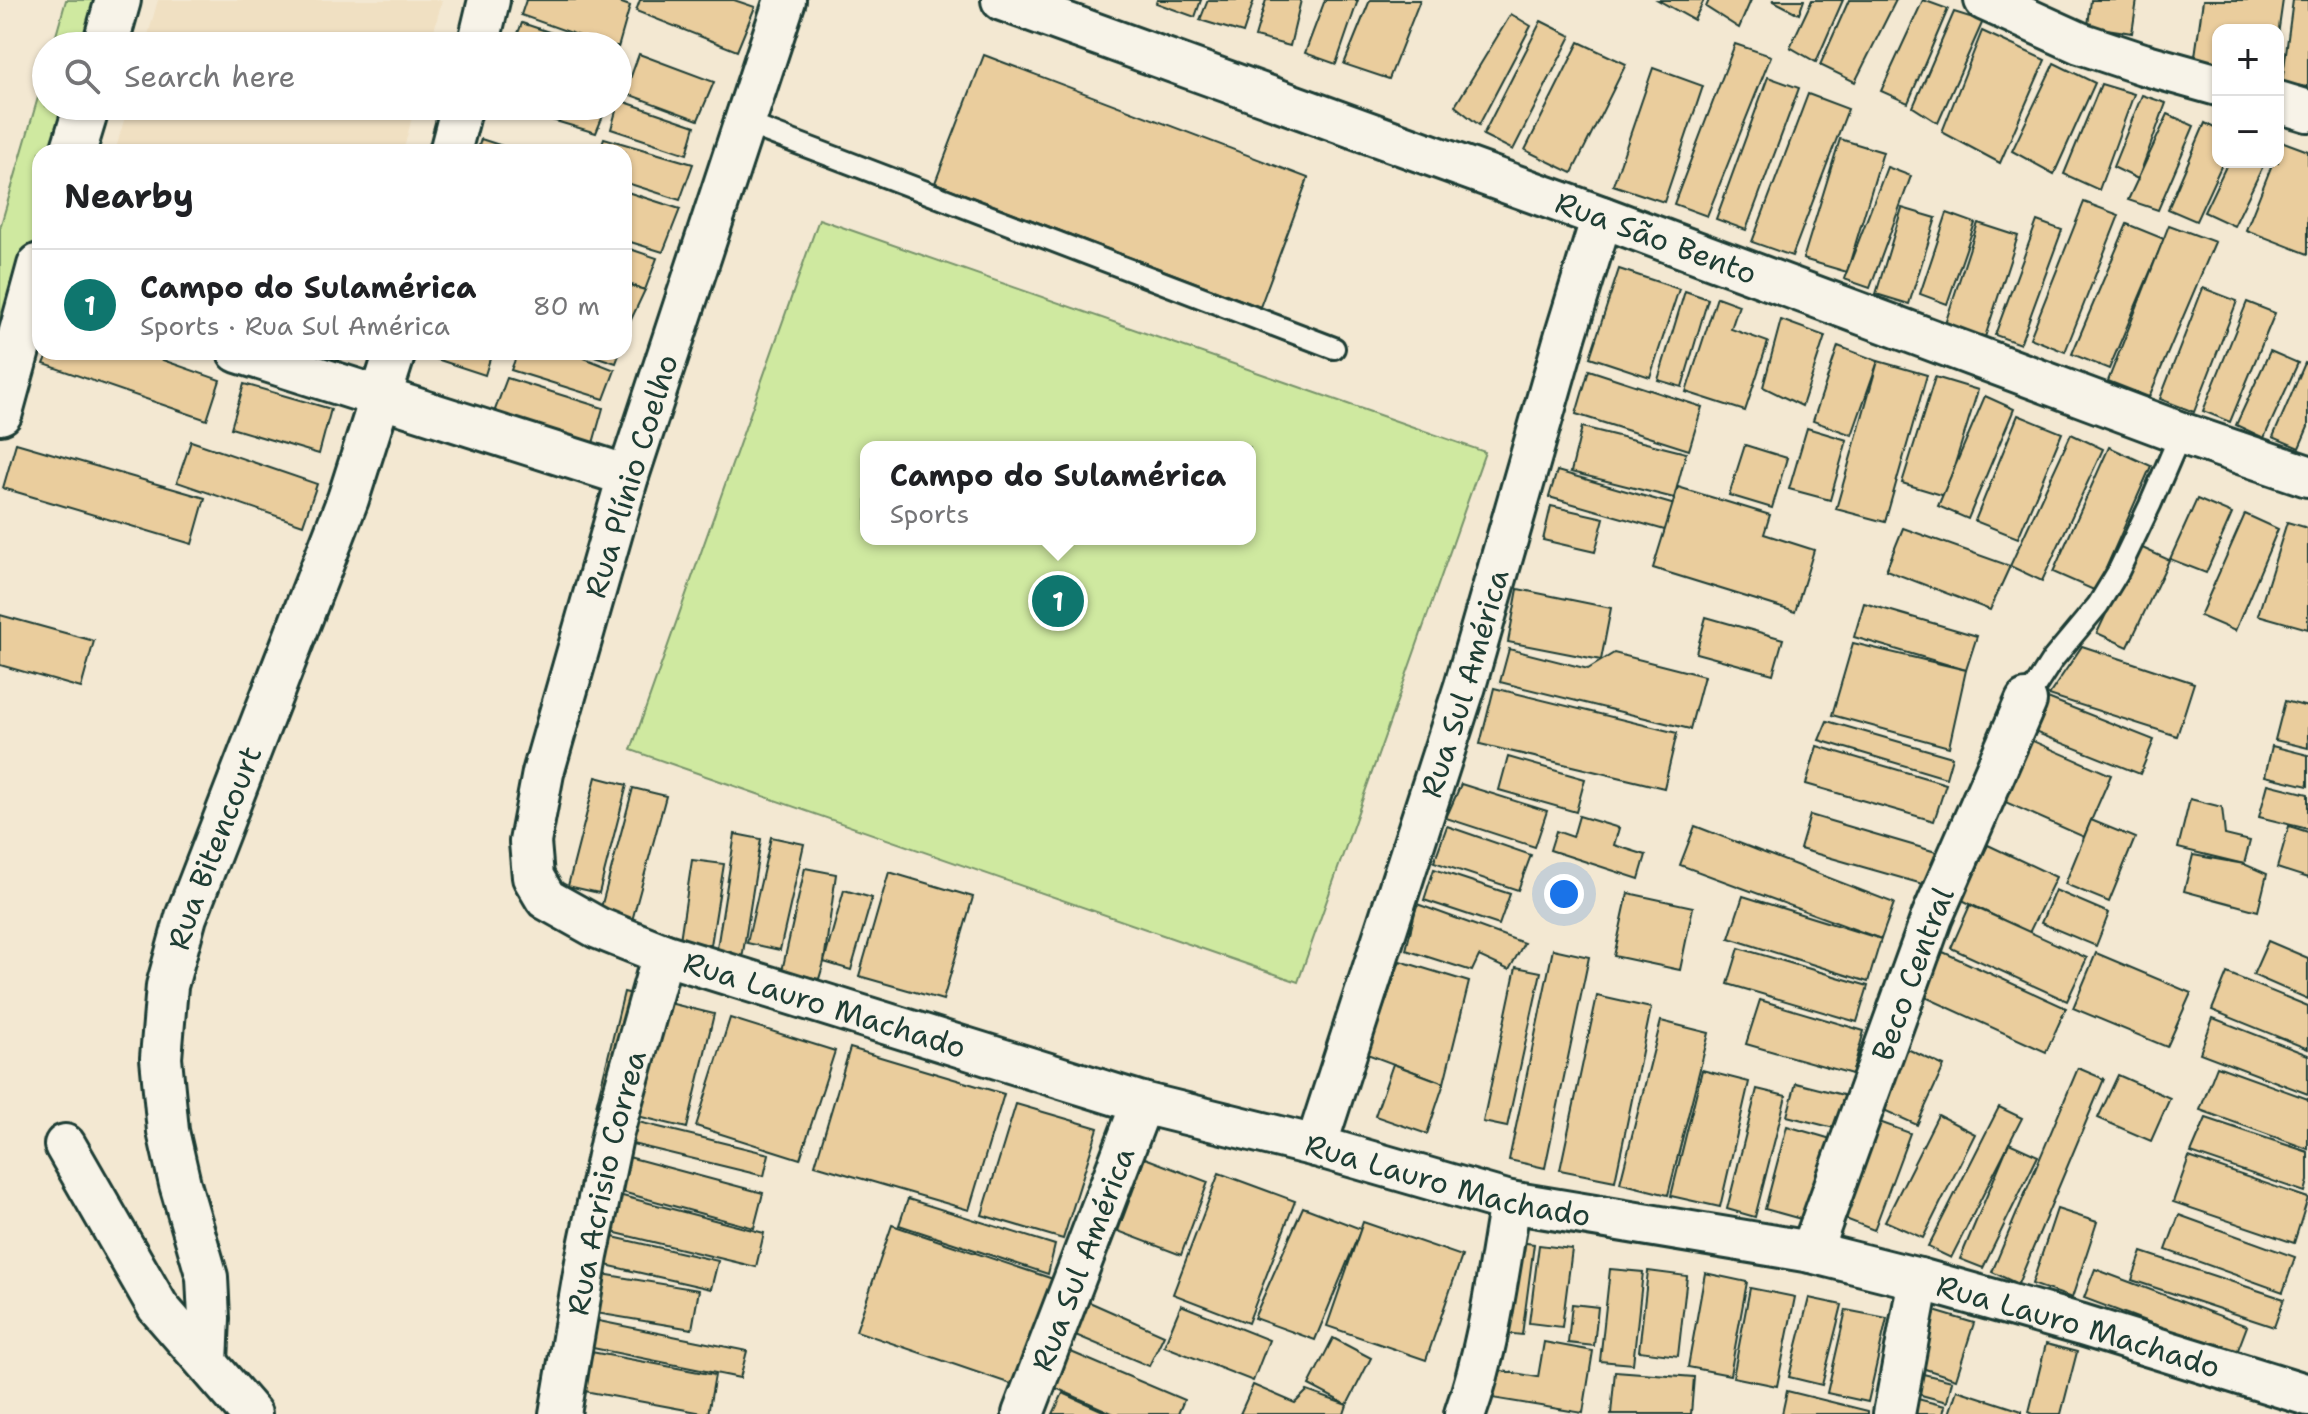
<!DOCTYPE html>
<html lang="en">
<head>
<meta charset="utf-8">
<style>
	body { margin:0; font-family:"Shantell Sans",sans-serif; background:#f6f6f6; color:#202124 }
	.controls { position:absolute; right:24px; top:24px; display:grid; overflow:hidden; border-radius:16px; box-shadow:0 2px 6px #0004 }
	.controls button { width:72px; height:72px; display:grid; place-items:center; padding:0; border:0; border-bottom:2px solid #e0e0e0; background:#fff; color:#202124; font:40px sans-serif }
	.you { position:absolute; left:1564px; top:894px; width:28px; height:28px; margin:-20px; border:6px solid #fff; border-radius:50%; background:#1a73e8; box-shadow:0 0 0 12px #1a73e833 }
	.badge { display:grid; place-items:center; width:52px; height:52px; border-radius:50%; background:#0f766e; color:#fff; font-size:26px; font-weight:700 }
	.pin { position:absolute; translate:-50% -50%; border:4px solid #fff; box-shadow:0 2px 8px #0006 }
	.popup { position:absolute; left:860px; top:441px; width:396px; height:104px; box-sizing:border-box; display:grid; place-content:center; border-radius:16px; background:#fff; filter:drop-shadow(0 2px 6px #0005); font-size:26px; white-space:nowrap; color:#757577 }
	.popup b { font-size:30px; color:#202124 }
	.popup::after { content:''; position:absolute; left:50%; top:100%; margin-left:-16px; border:16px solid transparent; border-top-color:#fff }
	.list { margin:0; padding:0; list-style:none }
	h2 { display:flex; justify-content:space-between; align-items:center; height:104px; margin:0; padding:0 32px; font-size:34px }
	h2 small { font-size:26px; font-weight:400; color:#757577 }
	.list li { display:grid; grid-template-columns:52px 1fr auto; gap:24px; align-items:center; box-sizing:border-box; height:112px; padding:0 32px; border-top:2px solid #e0e0e0 }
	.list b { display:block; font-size:30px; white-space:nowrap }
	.list p { margin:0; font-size:26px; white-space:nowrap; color:#757577 }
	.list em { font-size:26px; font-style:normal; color:#757577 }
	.icon { flex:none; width:44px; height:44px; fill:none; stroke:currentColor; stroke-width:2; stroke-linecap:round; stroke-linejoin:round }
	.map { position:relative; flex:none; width:2308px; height:1414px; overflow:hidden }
	.search { position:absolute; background:#fff; box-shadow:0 2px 6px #0004; left:32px; top:32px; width:600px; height:88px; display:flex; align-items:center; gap:20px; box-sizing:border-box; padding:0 28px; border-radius:44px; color:#757577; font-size:30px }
	.panel { position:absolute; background:#fff; box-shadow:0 2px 6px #0004; left:32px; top:144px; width:600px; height:216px; border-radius:24px }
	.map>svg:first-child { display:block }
	.built { fill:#f0e0c2 }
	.green { fill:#cfe9a0; stroke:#77936a; stroke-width:2; fill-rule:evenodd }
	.building { fill:#eacd9d; stroke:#1f3d34; stroke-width:2 }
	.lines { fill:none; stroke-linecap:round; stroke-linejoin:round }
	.service-casing { stroke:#1f3d34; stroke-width:26 }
	.minor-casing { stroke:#1f3d34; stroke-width:46 }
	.tertiary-casing { stroke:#1f3d34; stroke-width:50 }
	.service { stroke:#f7f3e8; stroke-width:20 }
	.minor { stroke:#f7f3e8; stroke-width:40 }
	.tertiary { stroke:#f7f3e8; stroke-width:44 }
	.labels { text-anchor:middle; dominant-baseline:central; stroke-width:8; stroke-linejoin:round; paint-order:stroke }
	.street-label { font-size:30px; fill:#1f3d34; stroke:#f7f3e8 }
</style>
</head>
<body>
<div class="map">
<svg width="2308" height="1414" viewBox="0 0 2308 1414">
	<rect width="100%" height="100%" fill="#f3e8d2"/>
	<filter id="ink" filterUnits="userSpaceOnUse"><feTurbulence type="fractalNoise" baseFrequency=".0125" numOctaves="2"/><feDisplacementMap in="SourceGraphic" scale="16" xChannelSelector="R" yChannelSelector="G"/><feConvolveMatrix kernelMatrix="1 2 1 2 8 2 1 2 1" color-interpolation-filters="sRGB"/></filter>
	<g filter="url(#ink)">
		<g class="built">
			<path d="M158,0H442L430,46H145Z"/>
			<path d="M128,106H415L403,152H115Z"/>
		</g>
		<g class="green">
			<path d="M66,0H105L92,46H53Z"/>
			<path d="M46,70V106H75L63,152H40V233L0,379V228Z"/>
			<path d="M819,219L1485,452L1298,982L631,750ZM866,447H1250V539H866Z"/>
		</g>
		<g class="building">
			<path d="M526,0H613L630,6L618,48V46H608L521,15Z"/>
			<path d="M640,0H734L755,7L737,51L636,11Z"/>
			<path d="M1157,0H1201L1195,17L1156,3Z"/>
			<path d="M1208,0H1254L1243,33L1200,20Z"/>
			<path d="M1266,0H1301L1290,46L1255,37Z"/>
			<path d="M1325,0H1358L1336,64L1305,53Z"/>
			<path d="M1370,0H1420L1389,79L1344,64Z"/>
			<path d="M1658,0H1704L1694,20Z"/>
			<path d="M1709,0H1751L1739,28L1706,7Z"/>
			<path d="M1772,0H1804L1799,14Z"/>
			<path d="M1812,0H1843L1816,62L1790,47Z"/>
			<path d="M1849,0H1896L1855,82L1820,65Z"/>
			<path d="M1923,0L1948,9L1908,103L1881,91Z"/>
			<path d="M2091,0H2137L2132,33L2088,26Z"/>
			<path d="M2203,0H2283L2278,35V30H2218V66L2194,63Z"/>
			<path d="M2293,0H2308V87L2282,83Z"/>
			<path d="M1954,12L1983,21L1938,123L1913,107Z"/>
			<path d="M1511,14L1531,26L1479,125L1455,106Z"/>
			<path d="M1541,21L1571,36L1513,150L1483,135Z"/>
			<path d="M522,23L591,46H513Z"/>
			<path d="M1982,31L2045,60L2000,163L1942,132Z"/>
			<path d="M1579,42L1626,64L1572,173L1525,150Z"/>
			<path d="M1735,44L1771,56L1707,216L1674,204Z"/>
			<path d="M639,54L714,82L698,120L625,93Z"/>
			<path d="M984,55L1308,178L1260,307L935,183Z"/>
			<path d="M2054,63L2095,83L2054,174L2012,151Z"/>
			<path d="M1653,68L1703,86L1664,202L1613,185Z"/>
			<path d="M1768,77L1799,88L1746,230L1716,219Z"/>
			<path d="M2101,84L2134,94L2099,190L2064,174Z"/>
			<path d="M1808,94L1848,109L1792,256L1752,242Z"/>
			<path d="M2142,95L2166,103L2138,179L2113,167Z"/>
			<path d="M619,100L695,126L687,154L611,129Z"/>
			<path d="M505,106H607L596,133Z"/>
			<path d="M2168,114L2194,126L2158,210L2128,200Z"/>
			<path d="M2205,123L2218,130V162H2223L2196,221L2168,209Z"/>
			<path d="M604,138L693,164L680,200L624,182V152H599Z"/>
			<path d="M481,139L521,152H477Z"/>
			<path d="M1840,139L1883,152L1847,272L1803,259Z"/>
			<path d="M2281,141L2308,151V254L2246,230L2273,162H2278V150Z"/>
			<path d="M2228,162H2265L2234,226L2204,212Z"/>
			<path d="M1887,167L1911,176L1870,288L1844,279Z"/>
			<path d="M624,191L680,209L663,252L624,240Z"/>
			<path d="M2084,202L2119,215L2065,352L2030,338Z"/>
			<path d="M1902,208L1936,218L1909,304L1876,294Z"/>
			<path d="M1947,213L1975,223L1947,304L1920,294Z"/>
			<path d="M2037,221L2062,230L2020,344L1995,335Z"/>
			<path d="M1978,223L2018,236L1985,337L1945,324Z"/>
			<path d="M2127,224L2164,239L2109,369L2072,354Z"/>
			<path d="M2169,225L2215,242L2149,397L2108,381Z"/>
			<path d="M624,247L657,258L645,290L624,282Z"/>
			<path d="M1619,269L1679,289L1650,377L1590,357Z"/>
			<path d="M624,284L645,290L629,324L624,322Z"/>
			<path d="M2203,288L2237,301L2194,412L2160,399Z"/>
			<path d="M1685,291L1708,299L1682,387L1658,380Z"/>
			<path d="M1717,297L1739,305L1731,329L1768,342L1745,411L1686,392Z"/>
			<path d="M2247,302L2275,313L2230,422L2203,411Z"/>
			<path d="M1781,320L1825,336L1802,406L1763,387Z"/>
			<path d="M1838,346L1878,361L1852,435L1813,421Z"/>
			<path d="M2270,351L2298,363L2264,438L2236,425Z"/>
			<path d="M49,352H140L220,380L207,420L44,364Z"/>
			<path d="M267,352H341L334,373Z"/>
			<path d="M415,352H492L485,375Z"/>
			<path d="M518,352H569L615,370L604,399L511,370Z"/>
			<path d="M582,352H620L616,363Z"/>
			<path d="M1878,361L1927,375L1885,522L1836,509Z"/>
			<path d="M2305,363L2308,364V427L2299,448L2273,437Z"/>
			<path d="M1589,370L1702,407L1689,450L1576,414Z"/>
			<path d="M1935,377L1978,390L1945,496L1902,483Z"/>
			<path d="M507,378L603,408L590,454L492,418Z"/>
			<path d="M244,384L331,409L319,454L231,428Z"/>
			<path d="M1985,396L2014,409L1968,519L1938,506Z"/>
			<path d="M2018,415L2062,433L2018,538L1975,521Z"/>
			<path d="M1582,427L1686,453L1674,498L1571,472Z"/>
			<path d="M1807,428L1847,440L1830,500L1789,489Z"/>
			<path d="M2071,434L2103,449L2042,581L2010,566Z"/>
			<path d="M191,441L317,484L303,525L177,482Z"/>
			<path d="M16,443L205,498L192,544L3,488Z"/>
			<path d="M1745,445L1787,458L1772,508L1729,495Z"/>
			<path d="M2109,447L2151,466L2096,591L2053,572Z"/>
			<path d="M1557,471L1675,505L1668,531L1549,497Z"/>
			<path d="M1678,487L1770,515L1764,534L1814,550L1795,612L1653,568Z"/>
			<path d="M2197,499L2232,514L2206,573L2170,559Z"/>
			<path d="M1551,506L1604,518L1595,552L1543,540Z"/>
			<path d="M2245,514L2278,529L2235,631L2200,616Z"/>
			<path d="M2287,522L2308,528V629L2258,615Z"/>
			<path d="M1903,528L2010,566L1990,610L1886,570Z"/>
			<path d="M2138,546L2169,560L2128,647L2097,633Z"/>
			<path d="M1518,589L1611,608L1601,660L1508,642Z"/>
			<path d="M1864,603L1977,636L1966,670L1854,637Z"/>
			<path d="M0,615L94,641L81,688L0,665Z"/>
			<path d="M1706,617L1783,639L1773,674L1696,653Z"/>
			<path d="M1853,643L1966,670L1949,747L1832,715Z"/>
			<path d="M2082,646L2194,683L2177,736L2049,695Z"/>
			<path d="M1509,649L1588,669L1614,653L1704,676L1690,729L1500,682Z"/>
			<path d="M1494,688L1677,733L1664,788L1480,744Z"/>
			<path d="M2040,695L2154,740L2140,774L2027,729Z"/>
			<path d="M2285,701L2308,707V748L2275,740Z"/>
			<path d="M1827,721L1952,757L1946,778L1819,740Z"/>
			<path d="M2019,735L2111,775L2084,837L1992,796Z"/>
			<path d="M1817,746L1946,784L1934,821L1806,784Z"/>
			<path d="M2272,746L2308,755V786L2265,776Z"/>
			<path d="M1508,757L1585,779L1576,812L1499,790Z"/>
			<path d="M596,777L627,785L599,893L568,886Z"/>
			<path d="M1461,784L1547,811L1535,847L1446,818Z"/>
			<path d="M2268,784L2308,794V829L2259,817Z"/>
			<path d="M633,788L666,796L630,928L598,919Z"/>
			<path d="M2190,799L2222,807L2225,835L2250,841L2244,864L2178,848Z"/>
			<path d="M1810,815L1936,852L1926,885L1800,849Z"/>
			<path d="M1579,816L1619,828L1614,845L1646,855L1639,879L1550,850L1556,831L1573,837Z"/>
			<path d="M2091,820L2135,838L2109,902L2065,884Z"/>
			<path d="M1447,826L1531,855L1518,890L1434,862Z"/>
			<path d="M1695,826L1894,903L1881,939L1680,865Z"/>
			<path d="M2289,826L2308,832V878L2277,868Z"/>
			<path d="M735,834L761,839L742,959L716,955Z"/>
			<path d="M771,837L804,844L780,950L747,943Z"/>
			<path d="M1988,845L2056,877L2029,933L1962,900Z"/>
			<path d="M2193,855L2244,864L2267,874L2258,911L2184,891Z"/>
			<path d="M692,860L724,864L711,945L680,940Z"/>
			<path d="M805,868L836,874L824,962L819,979L782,971Z"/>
			<path d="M1434,869L1510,894L1499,925L1424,900Z"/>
			<path d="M889,872L973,897L943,1000L859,976Z"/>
			<path d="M844,890L872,898L851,970L824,962Z"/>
			<path d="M2055,890L2109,913L2096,946L2041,923Z"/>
			<path d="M1628,893L1693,907L1680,970L1614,956Z"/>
			<path d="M1743,896L1881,939L1868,982L1729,938Z"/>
			<path d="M1417,904L1524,943L1509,970L1479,956L1472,971L1406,950Z"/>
			<path d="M1970,905L2087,958L2067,1001L1951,948Z"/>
			<path d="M2268,941L2308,958V999L2253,975Z"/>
			<path d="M1739,948L1868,986L1857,1022L1728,984Z"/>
			<path d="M1553,949L1589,957L1545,1168L1509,1160Z"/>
			<path d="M1943,952L2066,1008L2046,1052L1923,996Z"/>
			<path d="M2096,953L2191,993L2167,1047L2073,1008Z"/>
			<path d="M1400,961L1469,982L1444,1083L1367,1054Z"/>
			<path d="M1516,967L1541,972L1507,1127L1483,1122Z"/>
			<path d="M2227,973L2308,1006V1049L2212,1010Z"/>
			<path d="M624,992L714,1014L687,1128L596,1106Z"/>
			<path d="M1597,996L1651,1008L1615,1181L1560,1170Z"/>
			<path d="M1760,1000L1864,1031L1852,1074L1746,1044Z"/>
			<path d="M730,1018L835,1051L800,1159L696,1126Z"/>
			<path d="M2213,1018L2308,1055V1094L2200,1053Z"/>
			<path d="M1661,1021L1709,1033L1668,1195L1620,1183Z"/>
			<path d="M1903,1047L1944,1066L1917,1125L1875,1106Z"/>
			<path d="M850,1048L1004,1094L969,1210L815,1165Z"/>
			<path d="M1393,1064L1444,1083L1427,1134L1375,1116Z"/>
			<path d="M2217,1066L2308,1099V1149L2200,1110Z"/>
			<path d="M2078,1068L2104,1079L2018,1284L1992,1272Z"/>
			<path d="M1702,1070L1749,1082L1720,1207L1671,1196Z"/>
			<path d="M2118,1075L2170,1098L2151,1141L2098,1118Z"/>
			<path d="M1796,1083L1847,1096L1838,1129L1787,1116Z"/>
			<path d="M1757,1089L1786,1096L1755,1217L1727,1209Z"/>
			<path d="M1016,1104L1098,1128L1063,1239L982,1215Z"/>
			<path d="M1999,1107L2022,1118L1951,1258L1928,1247Z"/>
			<path d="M1938,1115L1975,1134L1923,1238L1885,1221Z"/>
			<path d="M2206,1118L2308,1152V1181L2305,1192L2191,1153Z"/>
			<path d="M626,1119L769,1154L764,1176L620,1141Z"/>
			<path d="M1871,1119L1910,1133L1874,1230L1835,1215Z"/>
			<path d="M1787,1126L1831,1139L1808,1221L1765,1209Z"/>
			<path d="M2009,1143L2038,1156L1983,1268L1960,1259Z"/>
			<path d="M621,1155L763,1193L754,1228L611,1189Z"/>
			<path d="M2189,1157L2308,1198L2294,1243L2173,1202Z"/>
			<path d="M1145,1158L1208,1182L1181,1255L1118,1231Z"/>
			<path d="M1219,1173L1295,1201L1248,1323L1173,1294Z"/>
			<path d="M588,1187L764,1233L756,1267L579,1224Z"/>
			<path d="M908,1199L1055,1245L1048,1274L899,1225Z"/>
			<path d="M1303,1207L1361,1229L1315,1340L1254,1318Z"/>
			<path d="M2057,1209L2097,1222L2072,1298L2032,1284Z"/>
			<path d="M2179,1215L2295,1257L2283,1292L2166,1250Z"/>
			<path d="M1363,1222L1462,1256L1426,1360L1327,1326Z"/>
			<path d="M892,1225L1053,1279L1017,1386L856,1331Z"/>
			<path d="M604,1235L718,1261L711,1289L597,1263Z"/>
			<path d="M1508,1241L1534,1244L1522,1335L1496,1332Z"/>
			<path d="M1539,1245L1572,1249L1562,1327L1529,1323Z"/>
			<path d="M2142,1252L2284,1299L2274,1327L2132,1280Z"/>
			<path d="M1610,1269L1643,1272L1633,1364L1600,1361Z"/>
			<path d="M2095,1269L2247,1326L2236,1355L2084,1298Z"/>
			<path d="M1648,1271L1687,1276L1678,1356L1639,1351Z"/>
			<path d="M596,1273L699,1290L692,1329L590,1312Z"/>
			<path d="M1705,1273L1747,1282L1730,1375L1688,1367Z"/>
			<path d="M1750,1288L1795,1297L1777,1386L1733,1377Z"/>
			<path d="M1809,1298L1842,1305L1822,1385L1789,1377Z"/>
			<path d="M1087,1301L1164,1335L1149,1366L1073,1334Z"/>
			<path d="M1572,1304L1598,1307L1594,1346L1568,1343Z"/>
			<path d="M1181,1305L1269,1340L1253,1381L1164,1346Z"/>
			<path d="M1846,1310L1887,1318L1868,1402L1827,1393Z"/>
			<path d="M1934,1311L1974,1323L1956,1379L1916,1366Z"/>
			<path d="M589,1319L747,1351L740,1378L583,1346Z"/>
			<path d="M1333,1338L1371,1358L1347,1405L1309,1385Z"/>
			<path d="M1544,1342L1593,1351L1583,1413L1486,1397L1490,1369L1538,1377Z"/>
			<path d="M2046,1344L2077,1352L2061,1414H2033L2029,1412Z"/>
			<path d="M1064,1349L1184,1400L1178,1414H1114L1049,1385Z"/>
			<path d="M586,1351L715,1375L708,1414L579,1390Z"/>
			<path d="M1615,1371L1694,1377L1691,1414H1611Z"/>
			<path d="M1915,1372L1952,1381L1947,1402L1910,1392Z"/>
			<path d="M1253,1385L1295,1403L1307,1391L1347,1405L1344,1414H1240Z"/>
			<path d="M1957,1390L2022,1411V1414H1949Z"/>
			<path d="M1787,1391L1868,1411V1414H1782Z"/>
			<path d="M1063,1393L1110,1414H1053Z"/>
			<path d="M1906,1396L1945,1406L1943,1414H1902Z"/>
		</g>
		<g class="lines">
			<defs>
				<g id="service">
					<path d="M745,123L1334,348"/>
					<path d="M2026,701L2053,659L2098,605L2118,572L2150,505L2181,433"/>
				</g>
				<g id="minor">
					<path id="s1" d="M785,0L628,476L543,773L530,842L533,877L546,899L598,928L663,954L1142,1103L1316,1146L1510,1202L1811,1252L1919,1279L2082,1325L2308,1395"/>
					<path id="s2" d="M1002,0L1602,217L2181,433L2308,476"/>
					<path d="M1985,0L2080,43L2143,64L2218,85"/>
					<path d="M478,46L489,0"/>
					<path d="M2278,102L2308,111"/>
					<path d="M450,152L462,106"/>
					<path d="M238,352L628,476"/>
					<path d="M65,1145L158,1307L251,1414"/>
					<path id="s3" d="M1316,1146L1465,686L1566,334L1602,217"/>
					<path id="s4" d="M1811,1252L1932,917L2026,701"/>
					<path id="s5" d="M207,1362L209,1318L207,1277L180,1184L168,1131L161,1058L167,986L186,917L348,499L395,352"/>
					<path id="s6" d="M560,1414L587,1256L613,1132L663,954"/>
					<path id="s7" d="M1023,1414L1142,1103"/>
					<path d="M1465,1414C1489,1347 1498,1272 1510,1202"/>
					<path d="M1894,1414L1919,1279"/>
				</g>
				<g id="tertiary">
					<path d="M105,46L118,0"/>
					<path d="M73,152L87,106"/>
					<path d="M0,412L40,266"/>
				</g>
			</defs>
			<use href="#service" class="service-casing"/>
			<use href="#minor" class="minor-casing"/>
			<use href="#tertiary" class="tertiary-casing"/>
			<use href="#service" class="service"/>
			<use href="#minor" class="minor"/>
			<use href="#tertiary" class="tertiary"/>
		</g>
	</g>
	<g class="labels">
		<g class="street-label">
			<text stroke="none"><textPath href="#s2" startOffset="696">Rua São Bento</textPath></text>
			<text transform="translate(631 476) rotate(-73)">Rua Plínio Coelho</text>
			<text stroke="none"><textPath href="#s3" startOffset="486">Rua Sul América</textPath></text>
			<text stroke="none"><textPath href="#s5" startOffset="528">Rua Bitencourt</textPath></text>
			<text stroke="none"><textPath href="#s4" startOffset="296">Beco Central</textPath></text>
			<text stroke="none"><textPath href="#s1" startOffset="1240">Rua Lauro Machado</textPath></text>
			<text stroke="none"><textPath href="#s1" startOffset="1888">Rua Lauro Machado</textPath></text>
			<text stroke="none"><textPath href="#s6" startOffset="236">Rua Acrisio Correa</textPath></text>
			<text stroke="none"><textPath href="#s7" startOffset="166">Rua Sul América</textPath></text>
			<text stroke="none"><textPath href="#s1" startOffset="2536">Rua Lauro Machado</textPath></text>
		</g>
	</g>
</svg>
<div class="controls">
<button>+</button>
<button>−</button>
</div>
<div class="you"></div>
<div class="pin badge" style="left:1058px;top:601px">1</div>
<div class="popup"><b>Campo do Sulamérica</b>Sports</div>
<div class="search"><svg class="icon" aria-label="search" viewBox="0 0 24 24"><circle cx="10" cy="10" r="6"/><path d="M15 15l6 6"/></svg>Search here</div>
<section class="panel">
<h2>Nearby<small></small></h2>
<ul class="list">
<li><span class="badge">1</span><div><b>Campo do Sulamérica</b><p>Sports · Rua Sul América</p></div><em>80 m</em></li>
</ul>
</section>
</div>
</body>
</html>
